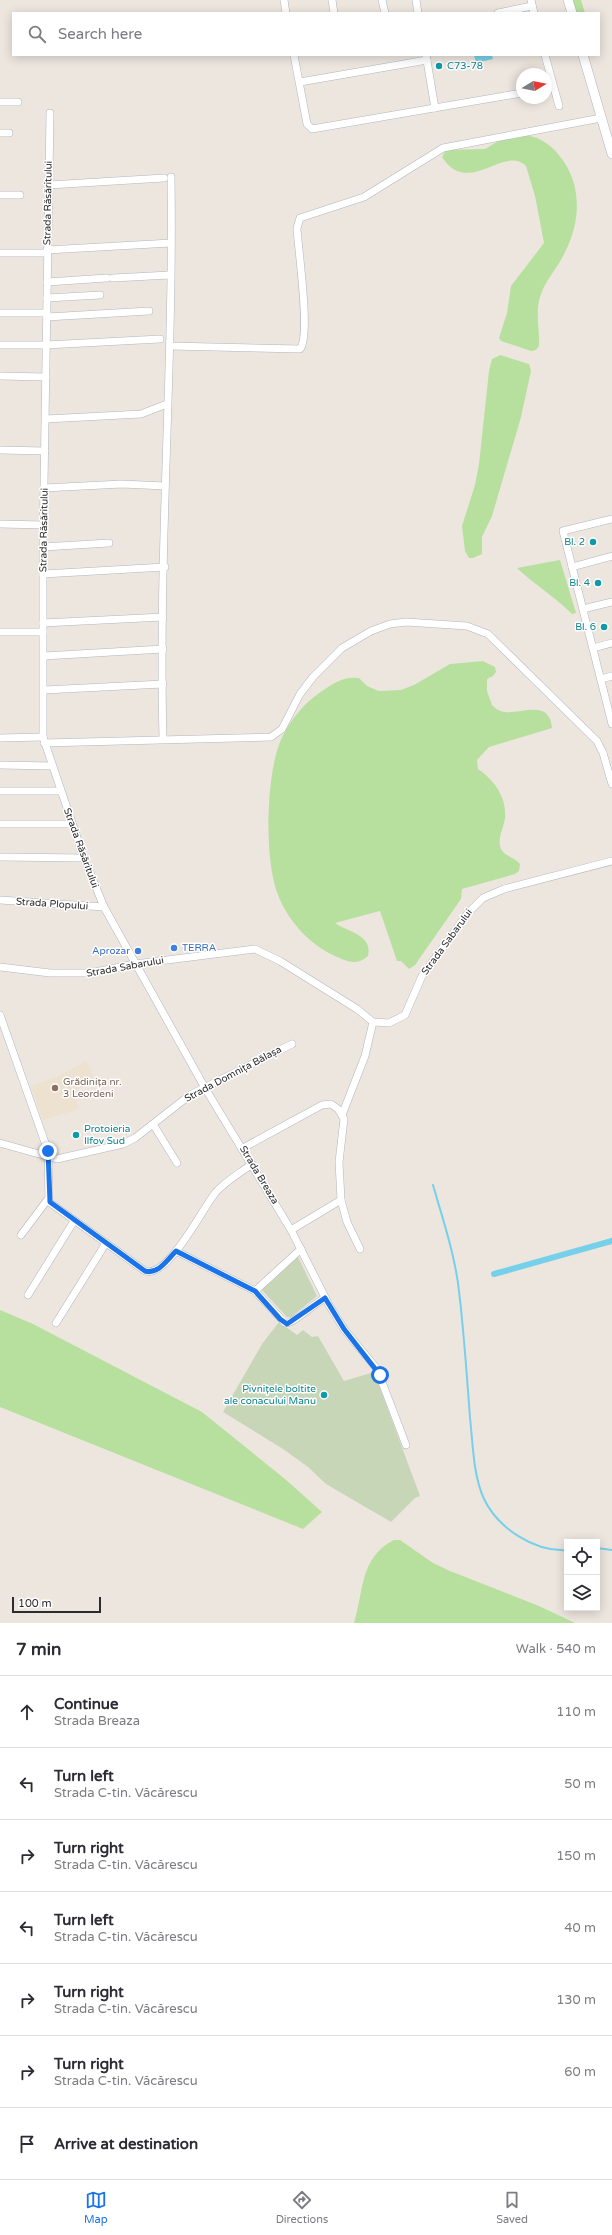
<!DOCTYPE html>
<html lang="en">
<head>
<meta charset="utf-8">
<style>
	body { margin:0; font-family:"Varela Round",sans-serif; background:#f2f2f3; color:#2b2b33 }
	.controls { position:absolute; right:12px; bottom:12px; display:grid; overflow:hidden; border-radius:0px; box-shadow:0 2px 10px #0003 }
	.controls button { width:36px; height:36px; display:grid; place-items:center; padding:0; border:0; border-bottom:1px solid #e1e1e2; background:#fff; color:#2b2b33; font:20px sans-serif }
	.compass { position:absolute; left:516px; top:68px; width:36px; height:36px; border-radius:50%; background:#fff; box-shadow:0 2px 10px #0003; rotate:80deg }
	.scale { position:absolute; left:12px; bottom:10px; width:89px; box-sizing:border-box; padding-left:4px; border:2px solid #2c2c2c; border-top:0; font-size:11px; line-height:14px; white-space:nowrap; color:#2c2c2c; -webkit-text-stroke:3px #fff; paint-order:stroke }
	.stop { position:absolute; width:12px; height:12px; margin:-9px; border:3px solid #1a73e8; border-radius:50%; background:#fff }
	.stop.end { background:#1a73e8; border-color:#fff; box-shadow:0 1px 4px #0008 }
	.list { margin:0; padding:0; list-style:none }
	h2 { display:flex; justify-content:space-between; align-items:center; height:52px; margin:0; padding:0 16px; font-size:17px }
	h2 small { font-size:13px; font-weight:400; color:#7c7c81 }
	.list li { display:grid; grid-template-columns:26px 1fr auto; gap:12px; align-items:center; box-sizing:border-box; height:72px; padding:0 16px; border-top:1px solid #e1e1e2 }
	.list b { display:block; font-size:15px; white-space:nowrap }
	.list p { margin:0; font-size:13px; white-space:nowrap; color:#7c7c81 }
	.list em { font-size:13px; font-style:normal; color:#7c7c81 }
	.icon { flex:none; width:22px; height:22px; fill:none; stroke:currentColor; stroke-width:2; stroke-linecap:round; stroke-linejoin:round }
	.map { position:relative; flex:none; width:612px; height:1623px; overflow:hidden }
	.search { position:absolute; background:#fff; box-shadow:0 2px 10px #0003; left:12px; right:12px; top:12px; height:44px; display:flex; align-items:center; gap:10px; box-sizing:border-box; padding:0 14px; border-radius:0px; color:#7c7c81; font-size:15px }
	.sheet { height:556px; background:#fff }
	nav { display:flex; justify-content:space-around; align-items:center; box-sizing:border-box; height:56px; border-top:1px solid #e1e1e2; background:#fff; font-size:11px; color:#7c7c81 }
	nav a { display:grid; justify-items:center; gap:2px }
	nav .on { color:#1a73e8 }
	.map>svg:first-child { display:block }
	.education { fill:#ede2cf }
	.green { fill:#b7e09e }
	.cemetery { fill:#c7d6b6 }
	.water { fill:#77d0e9 }
	.lines { fill:none; stroke-linecap:round; stroke-linejoin:round }
	.stream { stroke:#77d0e9; stroke-width:2 }
	.canal { stroke:#77d0e9; stroke-width:6 }
	.minor-casing { stroke:#b2b5be; stroke-width:8 }
	.tertiary-casing { stroke:#b2b5be; stroke-width:10 }
	.minor { stroke:#fff; stroke-width:7 }
	.tertiary { stroke:#fff; stroke-width:9 }
	.route { stroke:#1a73e8; stroke-width:5 }
	.culture-dot { fill:#0f9aa8; stroke:#fff; stroke-width:1.5 }
	.shop-dot { fill:#3f7fe0; stroke:#fff; stroke-width:1.5 }
	.education-dot { fill:#8d6e63; stroke:#fff; stroke-width:1.5 }
	.labels { text-anchor:middle; dominant-baseline:central; stroke-width:3; stroke-linejoin:round; paint-order:stroke }
	.culture-label { font-size:10px; fill:#0d838f; stroke:#fff; text-anchor:end }
	.street-label { font-size:10px; fill:#2c2c2c; stroke:#fff }
	.shop-label { font-size:10px; fill:#366cbe; stroke:#fff; text-anchor:start }
	.education-label { font-size:10px; fill:#785e54; stroke:#fff; text-anchor:start }
</style>
</head>
<body>
<div class="map">
<svg width="612" height="1623" viewBox="0 0 612 1623">
	<rect width="100%" height="100%" fill="#ede6df"/>
	<path class="education" d="M86,1061L95,1080L73,1091L79,1109L43,1120L31,1086L59,1076Z"/>
	<g class="green">
		<path d="M571,0H581L585,13H575Z"/>
		<path d="M525,135C542,137 555,148 564,162C582,189 580,223 565,252C558,268 545,280 540,297C535,314 540,329 539,346L536,350L531,351L501,341L499,338L507,313L511,286L544,243L535,196L526,166C504,144 468,198 442,157L446,150L485,149L500,140Z"/>
		<path d="M500,355L529,364L531,371L521,417L492,516L482,537V554L473,558H469L465,551L462,526L475,485L479,464L489,371L492,359Z"/>
		<path d="M560,560L576,613L572,614C555,597 535,585 517,568Z"/>
		<path d="M483,661L495,667L496,672L493,676L487,679V691L492,705C496,709 500,712 506,712C521,714 550,699 552,728L489,747L477,760L478,769C494,780 507,797 505,818C504,827 498,836 500,846C503,857 514,856 520,864L519,871L515,874L462,889L461,899L415,965L409,969L401,961H397L380,911L335,923C348,932 373,935 368,956C357,966 347,962 335,956C310,945 288,921 278,895C264,860 266,777 280,742C289,721 304,703 322,691C334,683 344,676 359,678L367,686L379,691L401,690L414,685L450,664Z"/>
		<path d="M0,1310L33,1324L202,1412L285,1479L322,1512L303,1529L0,1407Z"/>
		<path d="M394,1540H400L433,1563L450,1571L539,1606L575,1623H354C364,1590 360,1557 394,1540Z"/>
	</g>
	<g class="cemetery">
		<path d="M298,1257L317,1296L291,1317H287L262,1290Z"/>
		<path d="M279,1322L297,1335L303,1330L312,1337L318,1336L344,1381L374,1372L420,1496L415,1498L391,1522L326,1484L308,1467L283,1449L223,1412L262,1344Z"/>
	</g>
	<path class="water" d="M474,55H492L493,59L476,63Z"/>
	<g class="lines">
		<g class="stream">
			<path d="M433,1185C443,1220 455,1255 459,1291C464,1333 467,1376 470,1418C473,1444 473,1475 484,1499C498,1528 534,1552 567,1550"/>
			<path d="M597,1548L612,1550"/>
		</g>
		<path class="canal" d="M494,1274L612,1241"/>
		<defs>
			<g id="minor">
				<path d="M284,0L286,13"/>
				<path d="M332,0L334,13"/>
				<path d="M382,0L385,13"/>
				<path d="M416,0L418,13"/>
				<path d="M531,0L534,13"/>
				<path d="M498,13L532,6"/>
				<path d="M294,55L307,124L312,129L522,93"/>
				<path d="M426,55L435,108"/>
				<path d="M545,55L559,106"/>
				<path d="M300,82L427,60"/>
				<path d="M0,102H18"/>
				<path d="M50,113L43,547V737L84,858L104,907L205,1088L291,1230L329,1305L344,1329L377,1369L406,1445"/>
				<path d="M0,133H9"/>
				<path d="M49,185L164,178"/>
				<path d="M0,195H20"/>
				<path d="M47,250L171,243"/>
				<path d="M0,253H47"/>
				<path d="M113,278L170,275"/>
				<path d="M47,282L107,278"/>
				<path d="M47,298L100,295"/>
				<path d="M0,313H47"/>
				<path d="M47,317L149,311"/>
				<path d="M0,345H46L160,339"/>
				<path d="M170,346L300,349C311,337 298,249 297,228L300,218L364,197L443,148L601,118"/>
				<path d="M0,376L46,377"/>
				<path d="M46,419L141,414L167,404"/>
				<path d="M0,450L45,451"/>
				<path d="M44,488L122,484L165,486"/>
				<path d="M612,519L563,531L612,724"/>
				<path d="M0,524L44,525"/>
				<path d="M43,547L109,543"/>
				<path d="M572,567L612,556"/>
				<path d="M43,574L165,567"/>
				<path d="M583,609L612,602"/>
				<path d="M43,623L163,617"/>
				<path d="M0,632H43"/>
				<path d="M593,648L612,643"/>
				<path d="M44,656L163,649"/>
				<path d="M601,679L612,676"/>
				<path d="M44,690L163,684"/>
				<path d="M0,738L43,737"/>
				<path d="M163,738C158,551 174,364 171,177"/>
				<path d="M44,743L271,737L282,729L300,694L313,677L342,648L371,631L390,624L406,622L467,626L488,634L597,741L603,753L612,784"/>
				<path d="M0,765L52,766"/>
				<path d="M0,791H60"/>
				<path d="M0,824H72"/>
				<path d="M0,857L84,858"/>
				<path d="M0,900L104,907"/>
				<path d="M0,967L50,973H90L135,964L255,949L280,961L357,1009L373,1022L389,1023L405,1015L422,976L468,913L483,898L504,889L612,861"/>
				<path d="M0,1015L48,1151L49,1202L145,1271C168,1279 203,1207 216,1192C226,1181 240,1173 252,1164"/>
				<path d="M342,1115L365,1056L373,1022"/>
				<path d="M153,1124L177,1163"/>
				<path d="M0,1143L57,1159L123,1144L135,1138L190,1095L292,1044"/>
				<path d="M243,1148L322,1105L331,1104L338,1109L344,1119L339,1162L341,1200L291,1230"/>
				<path d="M341,1200L347,1222L360,1249"/>
				<path d="M21,1235L48,1199"/>
				<path d="M176,1251L255,1291L285,1323C292,1325 316,1302 325,1298"/>
				<path d="M255,1291L301,1249"/>
				<path d="M28,1295L74,1221"/>
				<path d="M56,1323L106,1243"/>
			</g>
			<g id="tertiary">
				<path d="M568,0L572,13"/>
				<path d="M583,55L612,154"/>
			</g>
		</defs>
		<use href="#minor" class="minor-casing"/>
		<use href="#tertiary" class="tertiary-casing"/>
		<use href="#minor" class="minor"/>
		<use href="#tertiary" class="tertiary"/>
	</g>
	<g class="lines">
		<path class="route" d="M48,1151L50,1202L145,1271C158,1275 168,1259 176,1251L255,1291L280,1319L287,1324L325,1298L344,1329L380,1375"/>
	</g>
	<g class="culture-dot">
		<circle cx="439" cy="66" r="4"/>
		<circle cx="593" cy="542" r="4"/>
		<circle cx="598" cy="583" r="4"/>
		<circle cx="604" cy="627" r="4"/>
		<circle cx="76" cy="1135" r="4"/>
		<circle cx="324" cy="1395" r="4"/>
	</g>
	<g class="shop-dot">
		<circle cx="174" cy="948" r="4"/>
		<circle cx="138" cy="951" r="4"/>
	</g>
	<circle class="education-dot" cx="55" cy="1088" r="4"/>
	<g class="labels">
		<g class="culture-label">
			<text x="447" y="66" text-anchor="start">C73-78</text>
			<text x="585" y="542">Bl. 2</text>
			<text x="590" y="583">Bl. 4</text>
			<text x="596" y="627">Bl. 6</text>
			<text x="84" y="1129" text-anchor="start">Protoieria<tspan x="84" dy="12">Ilfov Sud</tspan></text>
			<text x="316" y="1389">Pivnițele boltite<tspan x="316" dy="12">ale conacului Manu</tspan></text>
		</g>
		<g class="street-label">
			<text transform="translate(48 203) rotate(-89)">Strada Răsăritului</text>
			<text transform="translate(44 530) rotate(-89)">Strada Răsăritului</text>
			<text transform="translate(81 848) rotate(70)">Strada Răsăritului</text>
			<text transform="translate(52 904) rotate(4)">Strada Plopului</text>
			<text transform="translate(447 942) rotate(-54)">Strada Sabarului</text>
			<text transform="translate(125 967) rotate(-10)">Strada Sabarului</text>
			<text transform="translate(233 1074) rotate(-28)">Strada Domnița Bălașa</text>
			<text transform="translate(259 1175) rotate(59)">Strada Breaza</text>
		</g>
		<g class="shop-label">
			<text x="182" y="948">TERRA</text>
			<text x="130" y="951" text-anchor="end">Aprozar</text>
		</g>
		<g class="education-label">
			<text x="63" y="1082">Grădinița nr.<tspan x="63" dy="12">3 Leordeni</tspan></text>
		</g>
	</g>
</svg>
<div class="controls">
<button><svg class="icon" aria-label="locate" viewBox="0 0 24 24"><circle cx="12" cy="12" r="6"/><path d="M12 2v4M12 18v4M2 12h4M18 12h4"/></svg></button>
<button><svg class="icon" aria-label="layers" viewBox="0 0 24 24"><path d="M12 4l9 5-9 5-9-5zM3 14l9 5 9-5"/></svg></button>
</div>
<svg class="compass" viewBox="-18 -18 36 36"><path d="M0-13l5 13h-10z" fill="#e53935"/><path d="M0 13l5-13h-10z" fill="#7c7c81"/></svg>
<div class="scale">100 m</div>
<div class="stop" style="left:380px;top:1375px"></div>
<div class="stop end" style="left:48px;top:1151px"></div>
<div class="search"><svg class="icon" aria-label="search" viewBox="0 0 24 24"><circle cx="10" cy="10" r="6"/><path d="M15 15l6 6"/></svg>Search here</div>
</div>
<section class="sheet">
<h2>7 min<small>Walk · 540 m</small></h2>
<ul class="list">
<li><svg class="icon" aria-label="ahead" viewBox="0 0 24 24"><path d="M12 20V5M6 11l6-6 6 6"/></svg><div><b>Continue</b><p>Strada Breaza</p></div><em>110 m</em></li>
<li><svg class="icon" aria-label="left" viewBox="0 0 24 24"><path d="M17 20v-9H6M10 6l-5 5 5 5"/></svg><div><b>Turn left</b><p>Strada C-tin. Văcărescu</p></div><em>50 m</em></li>
<li><svg class="icon" aria-label="right" viewBox="0 0 24 24"><path d="M7 20v-9h11M14 6l5 5-5 5"/></svg><div><b>Turn right</b><p>Strada C-tin. Văcărescu</p></div><em>150 m</em></li>
<li><svg class="icon" aria-label="left" viewBox="0 0 24 24"><path d="M17 20v-9H6M10 6l-5 5 5 5"/></svg><div><b>Turn left</b><p>Strada C-tin. Văcărescu</p></div><em>40 m</em></li>
<li><svg class="icon" aria-label="right" viewBox="0 0 24 24"><path d="M7 20v-9h11M14 6l5 5-5 5"/></svg><div><b>Turn right</b><p>Strada C-tin. Văcărescu</p></div><em>130 m</em></li>
<li><svg class="icon" aria-label="right" viewBox="0 0 24 24"><path d="M7 20v-9h11M14 6l5 5-5 5"/></svg><div><b>Turn right</b><p>Strada C-tin. Văcărescu</p></div><em>60 m</em></li>
<li><svg class="icon" aria-label="arrive" viewBox="0 0 24 24"><path d="M6 21V4h12l-3 4 3 4H6"/></svg><div><b>Arrive at destination</b></div></li>
</ul>
</section>
<nav>
<a class="on"><svg class="icon" aria-label="map" viewBox="0 0 24 24"><path d="M3 6l6-2 6 2 6-2v14l-6 2-6-2-6 2zM9 4v14M15 6v14"/></svg>Map</a>
<a><svg class="icon" aria-label="directions" viewBox="0 0 24 24"><path d="M12 3l9 9-9 9-9-9zM9 14v-3h6M13 9l2 2-2 2"/></svg>Directions</a>
<a><svg class="icon" aria-label="saved" viewBox="0 0 24 24"><path d="M7 4h10v16l-5-4-5 4z"/></svg>Saved</a>
</nav>
</body>
</html>
